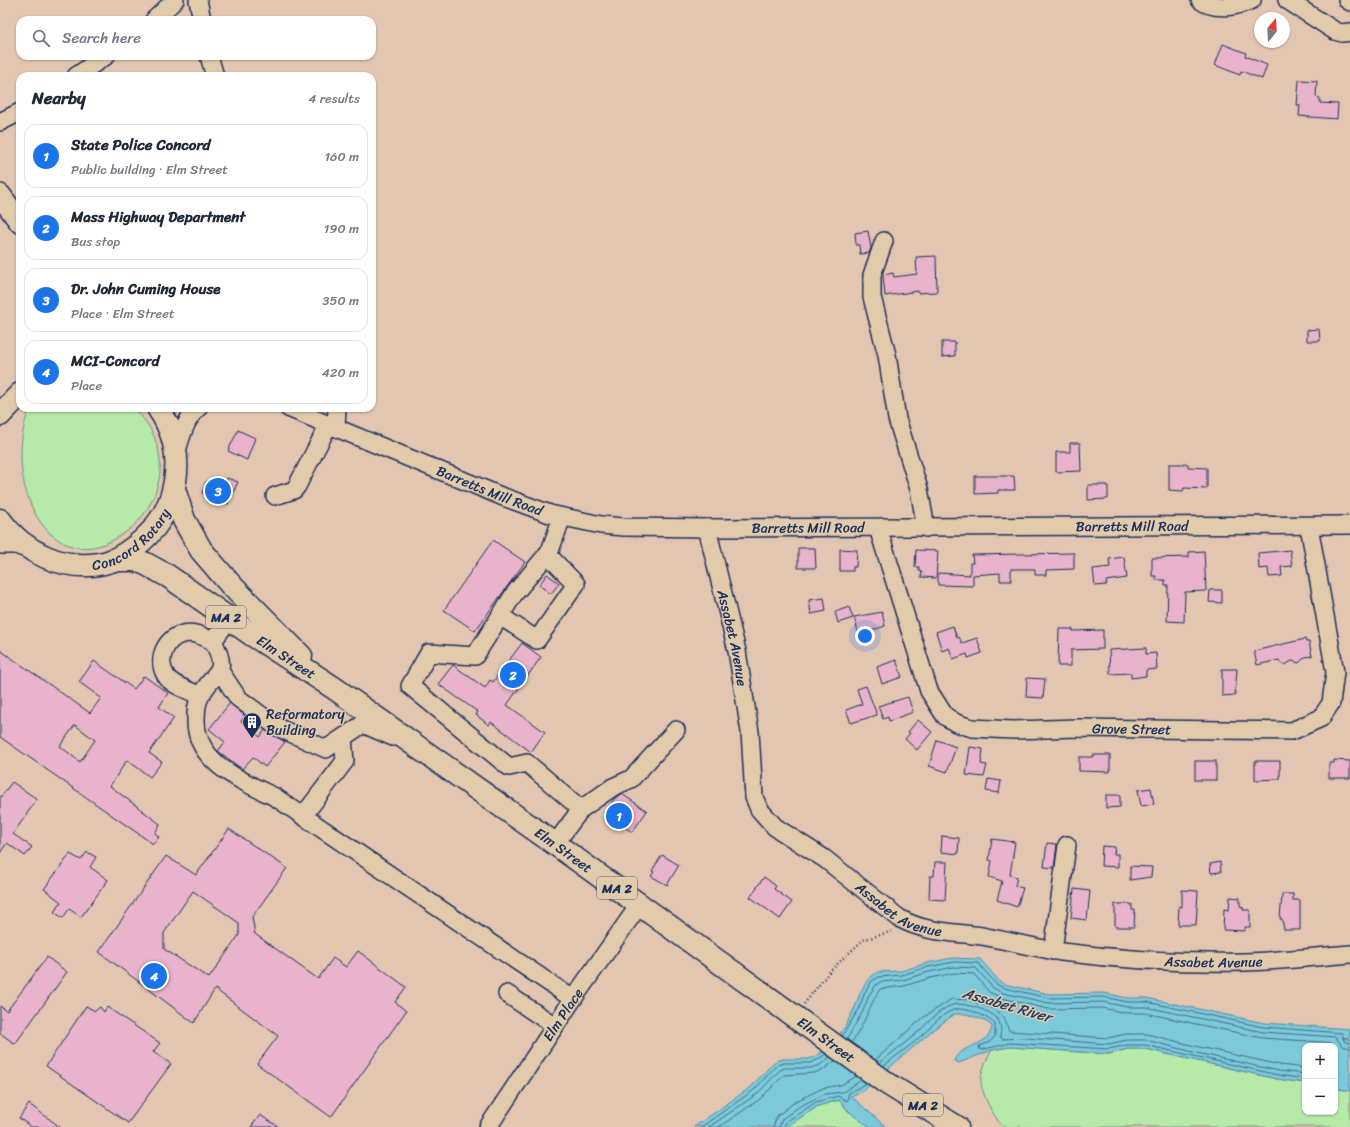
<!DOCTYPE html>
<html lang="en">
<head>
<meta charset="utf-8">
<style>
	body { margin:0; font-family:Sriracha,sans-serif; background:#f6f6f7; color:#1f2937 }
	.controls { position:absolute; right:12px; bottom:12px; display:grid; overflow:hidden; border-radius:8px; box-shadow:0 1px 3px #0004 }
	.controls button { width:36px; height:36px; display:grid; place-items:center; padding:0; border:0; border-bottom:1px solid #e0e1e3; background:#fff; color:#1f2937; font:20px sans-serif }
	.compass { position:absolute; left:1254px; top:12px; width:36px; height:36px; border-radius:50%; background:#fff; box-shadow:0 1px 3px #0004; rotate:18deg }
	.you { position:absolute; left:865px; top:636px; width:14px; height:14px; margin:-10px; border:3px solid #fff; border-radius:50%; background:#1a73e8; box-shadow:0 0 0 6px #1a73e833 }
	.badge { display:grid; place-items:center; width:26px; height:26px; border-radius:50%; background:#1a73e8; color:#fff; font-size:13px; font-weight:700 }
	.pin { position:absolute; translate:-50% -50%; border:2px solid #fff; box-shadow:0 1px 4px #0006 }
	.list { margin:0; padding:0; list-style:none }
	h2 { display:flex; justify-content:space-between; align-items:center; height:52px; margin:0; padding:0 16px; font-size:17px }
	h2 small { font-size:13px; font-weight:400; color:#747a83 }
	.list li { display:grid; grid-template-columns:26px 1fr auto; gap:12px; align-items:center; box-sizing:border-box; height:64px; margin:0 8px 8px; padding:0 8px; border:1px solid #e0e1e3; border-radius:12px }
	.list b { display:block; font-size:15px; white-space:nowrap }
	.list p { margin:0; font-size:13px; white-space:nowrap; color:#747a83 }
	.list em { font-size:13px; font-style:normal; color:#747a83 }
	.icon { flex:none; width:22px; height:22px; fill:none; stroke:currentColor; stroke-width:2; stroke-linecap:round; stroke-linejoin:round }
	.map { position:relative; flex:none; width:1350px; height:1127px; overflow:hidden }
	.search { position:absolute; background:#fff; box-shadow:0 1px 3px #0004; left:16px; top:16px; width:360px; height:44px; display:flex; align-items:center; gap:10px; box-sizing:border-box; padding:0 14px; border-radius:12px; color:#747a83; font-size:15px }
	.panel { position:absolute; background:#fff; box-shadow:0 1px 3px #0004; left:16px; top:72px; width:360px; height:340px; border-radius:12px }
	.map>svg:first-child { display:block }
	.green { fill:#b7e9a9; stroke:#698c84 }
	.water { fill:#7bc9d9; stroke:#558ba8 }
	.lines { fill:none; stroke-linecap:round; stroke-linejoin:round }
	.shore { stroke:#416d8f; stroke-width:1 }
	.building { fill:#e9b3cb; stroke:#1b2f5e; fill-rule:evenodd }
	.minor-casing { stroke:#1b2f5e; stroke-width:20 }
	.major-casing { stroke:#1b2f5e; stroke-width:24 }
	.highway-casing { stroke:#1b2f5e; stroke-width:25 }
	.path { stroke:#1b2f5e; stroke-width:2.5; stroke-dasharray:1 3; stroke-linecap:butt }
	.minor { stroke:#e2cbab; stroke-width:17 }
	.major { stroke:#e2cbab; stroke-width:21 }
	.highway { stroke:#e2cbab; stroke-width:22 }
	.labels { text-anchor:middle; dominant-baseline:central; stroke-width:3; stroke-linejoin:round; paint-order:stroke }
	.shield { fill:#e2cbab; stroke:#575e75; stroke-width:1 }
	.shield-label { font-size:13px; font-weight:bold; fill:#1b2f5e }
	.street-label { font-size:14px; fill:#1b2f5e; stroke:#e2cbab }
	.poi-label { font-size:14px; fill:#1b2f5e; stroke:#e2cbab; text-anchor:start }
	.water-label { font-size:15px; font-style:italic; fill:#253e6a; stroke:#e2cbab }
</style>
</head>
<body>
<div class="map">
<svg width="1350" height="1127" viewBox="0 0 1350 1127">
	<rect width="100%" height="100%" fill="#e3c6b1"/>
	<filter id="ink" filterUnits="userSpaceOnUse"><feTurbulence type="fractalNoise" baseFrequency=".025" numOctaves="2"/><feDisplacementMap in="SourceGraphic" scale="8" xChannelSelector="R" yChannelSelector="G"/><feConvolveMatrix kernelMatrix="1 2 1 2 8 2 1 2 1" color-interpolation-filters="sRGB"/></filter>
	<g filter="url(#ink)">
		<g class="green">
			<path d="M30,408H133C153,424 164,454 159,479C155,500 143,520 126,532C48,589 0,478 30,408Z"/>
			<path d="M1010,1047L1109,1054L1128,1049H1145L1277,1079L1305,1083V1112H1335V1088L1350,1091V1127H1003C994,1117 980,1092 981,1079C982,1068 987,1059 992,1050Z"/>
			<path d="M839,1100L848,1111L873,1127H786L818,1106Z"/>
		</g>
		<path class="water" d="M953,958L980,959L999,981L1004,984L1049,994L1104,993L1128,998H1147L1264,1023L1350,1029V1037L1342,1038L1350,1039V1091L1335,1088V1046H1305V1083L1277,1079L1145,1049H1128L1109,1054L1010,1047L992,1050L959,1063L954,1061C960,1043 990,1048 992,1026L984,1020L966,1014H955L934,1029L864,1090L851,1096L886,1127C882,1127 877,1127 873,1127C860,1123 848,1111 839,1100L818,1106L786,1127H694L751,1087L774,1062L783,1059H808L815,1057L831,1045L845,1027L855,1007L861,991L869,978L878,972L901,971L927,963Z"/>
		<g class="lines">
			<g class="shore">
				<path d="M842,1036L859,1009L865,992L872,981L879,977L902,975L928,967L954,962L978,963L996,984L1004,988L1049,998L1104,997L1127,1002H1147L1263,1027L1342,1033L1344,1041L1350,1043"/>
				<path d="M847,1039L863,1011L869,995L876,985L880,982L903,980L929,972L954,967L976,968L993,988L1003,993L1049,1003L1103,1002L1127,1007H1146L1263,1032L1336,1037L1342,1046L1350,1048"/>
				<path d="M851,1043C865,1025 869,1005 880,989L904,986L930,978L955,973L974,974L989,992L1002,998L1048,1009L1102,1008L1126,1013H1145L1262,1038L1323,1042L1332,1043L1334,1046"/>
				<path d="M875,1060L924,1017L952,999L968,1000L992,1008L1004,1017L1009,1031L1108,1038L1126,1034H1147L1199,1047L1280,1065L1305,1068"/>
				<path d="M880,1063C891,1053 904,1044 916,1034C926,1025 938,1010 952,1005C962,1002 979,1008 988,1012C1000,1018 1002,1025 1000,1037L1002,1039L1025,1038L1109,1044L1127,1040H1146L1197,1053L1279,1071L1305,1074"/>
				<path d="M884,1066C895,1056 908,1048 920,1037C929,1029 940,1015 953,1010C965,1006 987,1016 995,1024V1036L990,1042L979,1046L980,1050L1010,1043L1109,1049L1127,1045H1145L1278,1075L1305,1079"/>
				<path d="M701,1127L754,1090L777,1065L784,1063H810L817,1060L826,1054"/>
				<path d="M709,1127L757,1094L780,1070L785,1068H811L820,1065L830,1057"/>
				<path d="M719,1127L760,1099L784,1075L813,1073L823,1070L835,1061"/>
				<path d="M773,1127L777,1116L796,1101L823,1088L841,1085L857,1076"/>
				<path d="M779,1127L782,1119L800,1106L825,1094L843,1092L861,1080"/>
				<path d="M784,1127L786,1122L816,1102L838,1096L847,1101L849,1093L866,1083"/>
			</g>
		</g>
		<g class="building">
			<path d="M1223,44L1246,53L1245,56L1267,65L1262,79L1241,71L1240,75L1215,65Z"/>
			<path d="M1299,80L1317,81L1316,97L1320,98V103L1338,104L1337,119L1299,116L1300,105H1297Z"/>
			<path d="M868,231L871,248L869,253L860,254L859,245H856L855,233Z"/>
			<path d="M936,256L937,292L918,293V291L885,296L883,275L893,273L894,277L917,274L916,257Z"/>
			<path d="M1319,329L1320,341H1307V330Z"/>
			<path d="M942,342H955V356L942,357Z"/>
			<path d="M238,430L255,438L247,460L228,451Z"/>
			<path d="M1070,443H1080L1081,471L1056,472V452H1070Z"/>
			<path d="M1169,464H1188V467L1207,468V489L1184,488L1183,491L1169,490Z"/>
			<path d="M975,476H1014L1015,490H998V493L975,494Z"/>
			<path d="M227,478L238,482L228,504L202,493L206,482L222,489Z"/>
			<path d="M1088,485H1108V499L1088,500Z"/>
			<path d="M493,540L525,562L475,631L444,610Z"/>
			<path d="M798,548H815L816,568H798Z"/>
			<path d="M840,549L857,550L856,567H853V571H840Z"/>
			<path d="M916,550L938,551L936,578L921,577L922,572L919,571V567H915Z"/>
			<path d="M1290,550L1292,566L1281,567L1282,576L1269,577L1268,568L1259,569L1258,553Z"/>
			<path d="M1204,551L1206,591L1185,592L1184,622L1167,621L1168,585H1165V580H1156V576H1152V558L1189,557V552Z"/>
			<path d="M1074,553V569L1046,570V575H1035V569H1011V581H1000V573L973,575V586L938,585V573L970,575V563H973L972,555Z"/>
			<path d="M1124,557L1127,578L1106,581L1107,585L1095,586L1093,569L1110,567L1109,559Z"/>
			<path d="M547,574L559,583L551,594L539,585Z"/>
			<path d="M1210,590H1222V603L1209,602Z"/>
			<path d="M824,598L826,611L811,614L809,600Z"/>
			<path d="M849,607L853,618L838,623L835,612Z"/>
			<path d="M882,612L885,626L859,635L854,617Z"/>
			<path d="M953,626L957,638L959,637L962,643L977,638L982,653L968,658L967,654L953,659L949,648L942,651L936,632Z"/>
			<path d="M1059,629H1073V631L1103,630V649L1071,650V666H1058Z"/>
			<path d="M1305,639L1306,642H1309L1312,656L1305,657L1299,663L1292,661L1285,665L1280,663L1279,660L1257,665L1254,651Z"/>
			<path d="M522,643L541,657L507,705L545,732L531,752L491,722L489,725L476,715L478,712L438,684L453,665L485,688L490,680L493,682Z"/>
			<path d="M1146,648V654L1156,653L1157,669L1146,670V676L1131,678V673L1110,674L1109,650Z"/>
			<path d="M0,650L90,713L101,698L79,682L94,661L134,689L144,676L168,693L159,707L174,718L149,753L162,762L150,777L127,760L110,786L160,824L155,833L159,837L153,844L0,737ZM75,725L95,740L80,762L60,746Z"/>
			<path d="M896,660L902,677L882,684L877,667Z"/>
			<path d="M1222,669H1237L1235,695L1222,696Z"/>
			<path d="M1027,678L1045,679L1043,698L1026,697Z"/>
			<path d="M866,686L877,715L851,723L846,710L862,704L857,689Z"/>
			<path d="M908,697L913,712L889,721L888,717L883,719L878,706Z"/>
			<path d="M230,703L245,716L241,721L260,737L265,730L285,742L265,767L253,757L242,769L218,751L225,742L209,729Z"/>
			<path d="M918,720L932,732L917,750L905,739L910,733L908,732Z"/>
			<path d="M937,740L956,747L947,772L929,766Z"/>
			<path d="M970,747L983,749L981,764L987,765L984,777L966,775Z"/>
			<path d="M1093,755H1110V772L1079,771V757H1093Z"/>
			<path d="M1334,760L1350,761V778H1329V763H1334Z"/>
			<rect x="1195" y="761" width="21" height="19"/>
			<path d="M1255,761H1280V779L1255,780Z"/>
			<path d="M988,779L1001,781L999,793L986,791Z"/>
			<path d="M12,782L37,799L13,834L32,847L25,856L7,843L0,853V798Z"/>
			<path d="M1151,788L1154,804L1141,806L1138,790Z"/>
			<path d="M622,794L647,811L632,832L604,813L615,798Z"/>
			<path d="M1106,795H1120V807L1106,808Z"/>
			<path d="M229,829L287,868L252,917L255,934L318,979L333,958L346,967L358,951L406,987L395,1002L406,1011L331,1117L257,1064L278,1036L215,989L194,1023L99,952L166,856L196,875ZM193,891L239,923V935L209,978L164,949V933Z"/>
			<path d="M942,836L959,838L958,854L941,852Z"/>
			<path d="M992,839L1015,842L1010,875L1017,877L1015,886L1023,888L1017,907L997,900L1002,881L989,877L992,861L989,860Z"/>
			<path d="M1047,843L1057,844L1054,868L1044,867Z"/>
			<path d="M1102,846L1115,847L1114,854H1118V867L1101,866Z"/>
			<path d="M87,852L96,857L90,867L108,880L81,917L69,909L63,918L54,912L61,902L44,889L70,854L81,860Z"/>
			<path d="M662,855L679,865L667,885L651,876L654,872L652,871Z"/>
			<path d="M935,862H947L945,900L929,899L930,876H934Z"/>
			<path d="M1220,862L1221,872L1211,873L1210,864Z"/>
			<path d="M1130,866L1152,867L1151,877L1130,880Z"/>
			<path d="M764,877L776,886L774,889L792,902L780,919L750,897Z"/>
			<path d="M1074,889L1090,891L1087,920L1071,918Z"/>
			<path d="M1182,890L1198,891L1196,925H1178L1179,906L1182,907Z"/>
			<path d="M1282,894H1293V900H1300V930H1284L1282,919H1280Z"/>
			<path d="M1230,897L1240,898V906L1243,907V910H1250V927H1245V931L1223,930L1224,909L1229,910Z"/>
			<path d="M1115,904H1132V910H1135L1134,927H1115Z"/>
			<path d="M47,957L67,972L15,1044L0,1033V1006L7,1011Z"/>
			<path d="M86,1006L95,1011L100,1007L104,1012L107,1007L160,1043L153,1052L171,1064L128,1123L46,1066Z"/>
			<path d="M29,1104L60,1127H31L19,1118Z"/>
			<path d="M260,1115L279,1127H251Z"/>
		</g>
		<g class="lines">
			<defs>
				<g id="minor">
					<path d="M198,0L202,20"/>
					<path d="M1200,0C1214,11 1237,7 1252,0"/>
					<path d="M1287,0L1335,31L1342,33L1350,32"/>
					<path d="M1347,0L1350,2"/>
					<path d="M154,20L175,0"/>
					<path d="M209,56L215,76"/>
					<path d="M76,76L106,56"/>
					<path d="M0,122L20,112"/>
					<path d="M884,241L872,275V297L887,355L897,419L919,489L926,528"/>
					<path id="s1" d="M288,408L501,496L550,514L601,525L624,527L707,528L1350,525"/>
					<path d="M336,427L337,408"/>
					<path d="M176,454C181,438 185,419 198,408"/>
					<path d="M275,496L294,490L297,486L329,424"/>
					<path id="s2" d="M707,528L737,651L750,732L754,797L759,809L775,827L825,859L899,918C925,933 953,932 982,936C1009,941 1035,948 1062,952C1122,960 1184,963 1244,962C1279,961 1315,957 1350,954"/>
					<path id="s3" d="M878,528L929,691L945,716L956,723L972,728L1013,730L1078,728L1292,731L1321,718L1331,703L1335,672L1309,526"/>
					<path d="M0,545H16L29,550"/>
					<path d="M500,616L537,640L576,584L547,554"/>
					<path d="M229,619L213,641C231,676 213,670 200,697C196,704 196,712 196,721C196,763 242,781 275,797L573,999"/>
					<path d="M220,671L238,698L277,727L326,749L363,724L393,737"/>
					<path d="M200,696C190,690 172,686 166,676C156,660 165,638 183,634C194,631 203,637 213,641"/>
					<path d="M581,809L613,787L631,779L676,730"/>
					<path d="M303,816L345,761L343,738"/>
					<path d="M555,844L581,809L527,763L509,767L410,686L429,653L475,656L514,594L550,551L562,517"/>
					<path d="M1053,951L1067,845"/>
					<path d="M507,994L555,1026"/>
					<path id="s4" d="M488,1127L573,999L640,904"/>
				</g>
				<path id="major" d="M0,195L20,222"/>
				<g id="highway">
					<path d="M0,415L20,394"/>
					<path d="M174,489L184,520L201,550L231,585L301,656"/>
					<path id="s5" d="M0,520C23,552 64,572 104,563C114,561 125,554 133,548C179,515 190,454 158,408"/>
					<path id="s6" d="M113,560H134L144,563L168,576L251,634L334,688L558,846L888,1084L957,1127"/>
				</g>
			</defs>
			<use href="#minor" class="minor-casing"/>
			<use href="#major" class="major-casing"/>
			<use href="#highway" class="highway-casing"/>
			<path class="path" d="M804,1004L830,971L863,940L893,931"/>
			<use href="#minor" class="minor"/>
			<use href="#major" class="major"/>
			<use href="#highway" class="highway"/>
		</g>
	</g>
	<defs>
		<symbol id="building-pin" viewBox="-11 -11 22 30"><path d="M0 17L-7.5 6A9.5 9.5 0 1 1 7.5 6Z" fill="#1b2f5e" stroke="#e2cbab"/><path d="M-4-6H4V6H1V3H-1V6H-4ZM-2.5-4.3h1.7v1.8h-1.7ZM.8-4.3h1.7v1.8H.8ZM-2.5-1h1.7V.8h-1.7ZM.8-1h1.7V.8H.8Z" fill="#fff"/></symbol>
	</defs>
	<g fill-rule="evenodd">
		<use href="#building-pin" x="241" y="711" width="22" height="30"/>
	</g>
	<g class="labels">
		<g class="shield">
			<rect x="206" y="606" width="40" height="22" rx="3"/>
			<rect x="597" y="877" width="40" height="22" rx="3"/>
			<rect x="903" y="1094" width="40" height="22" rx="3"/>
		</g>
		<g class="shield-label">
			<text x="226" y="617">MA 2</text>
			<text x="617" y="888">MA 2</text>
			<text x="923" y="1105">MA 2</text>
		</g>
		<g class="street-label">
			<text stroke="none"><textPath href="#s1" startOffset="218">Barretts Mill Road</textPath></text>
			<text stroke="none"><textPath href="#s1" startOffset="866">Barretts Mill Road</textPath></text>
			<text stroke="none"><textPath href="#s1" startOffset="542">Barretts Mill Road</textPath></text>
			<text stroke="none"><textPath href="#s5" startOffset="155">Concord Rotary</textPath></text>
			<text stroke="none"><textPath href="#s2" startOffset="113">Assabet Avenue</textPath></text>
			<text stroke="none"><textPath href="#s6" startOffset="202">Elm Street</textPath></text>
			<text stroke="none"><textPath href="#s3" startOffset="390">Grove Street</textPath></text>
			<text stroke="none"><textPath href="#s6" startOffset="540">Elm Street</textPath></text>
			<text stroke="none"><textPath href="#s2" startOffset="461">Assabet Avenue</textPath></text>
			<text stroke="none"><textPath href="#s2" startOffset="784">Assabet Avenue</textPath></text>
			<text stroke="none"><textPath href="#s4" startOffset="135">Elm Place</textPath></text>
			<text stroke="none"><textPath href="#s6" startOffset="864">Elm Street</textPath></text>
		</g>
		<g class="poi-label">
			<text x="266" y="714">Reformatory<tspan x="266" dy="16">Building</tspan></text>
		</g>
		<g class="water-label">
			<text transform="translate(1007 1005) rotate(16)">Assabet River</text>
		</g>
	</g>
</svg>
<div class="controls">
<button>+</button>
<button>−</button>
</div>
<svg class="compass" viewBox="-18 -18 36 36"><path d="M0-13l5 13h-10z" fill="#e53935"/><path d="M0 13l5-13h-10z" fill="#747a83"/></svg>
<div class="you"></div>
<div class="pin badge" style="left:619px;top:816px">1</div>
<div class="pin badge" style="left:513px;top:675px">2</div>
<div class="pin badge" style="left:218px;top:491px">3</div>
<div class="pin badge" style="left:154px;top:976px">4</div>
<div class="search"><svg class="icon" aria-label="search" viewBox="0 0 24 24"><circle cx="10" cy="10" r="6"/><path d="M15 15l6 6"/></svg>Search here</div>
<section class="panel">
<h2>Nearby<small>4 results</small></h2>
<ul class="list">
<li><span class="badge">1</span><div><b>State Police Concord</b><p>Public building · Elm Street</p></div><em>160 m</em></li>
<li><span class="badge">2</span><div><b>Mass Highway Department</b><p>Bus stop</p></div><em>190 m</em></li>
<li><span class="badge">3</span><div><b>Dr. John Cuming House</b><p>Place · Elm Street</p></div><em>350 m</em></li>
<li><span class="badge">4</span><div><b>MCI-Concord</b><p>Place</p></div><em>420 m</em></li>
</ul>
</section>
</div>
</body>
</html>
